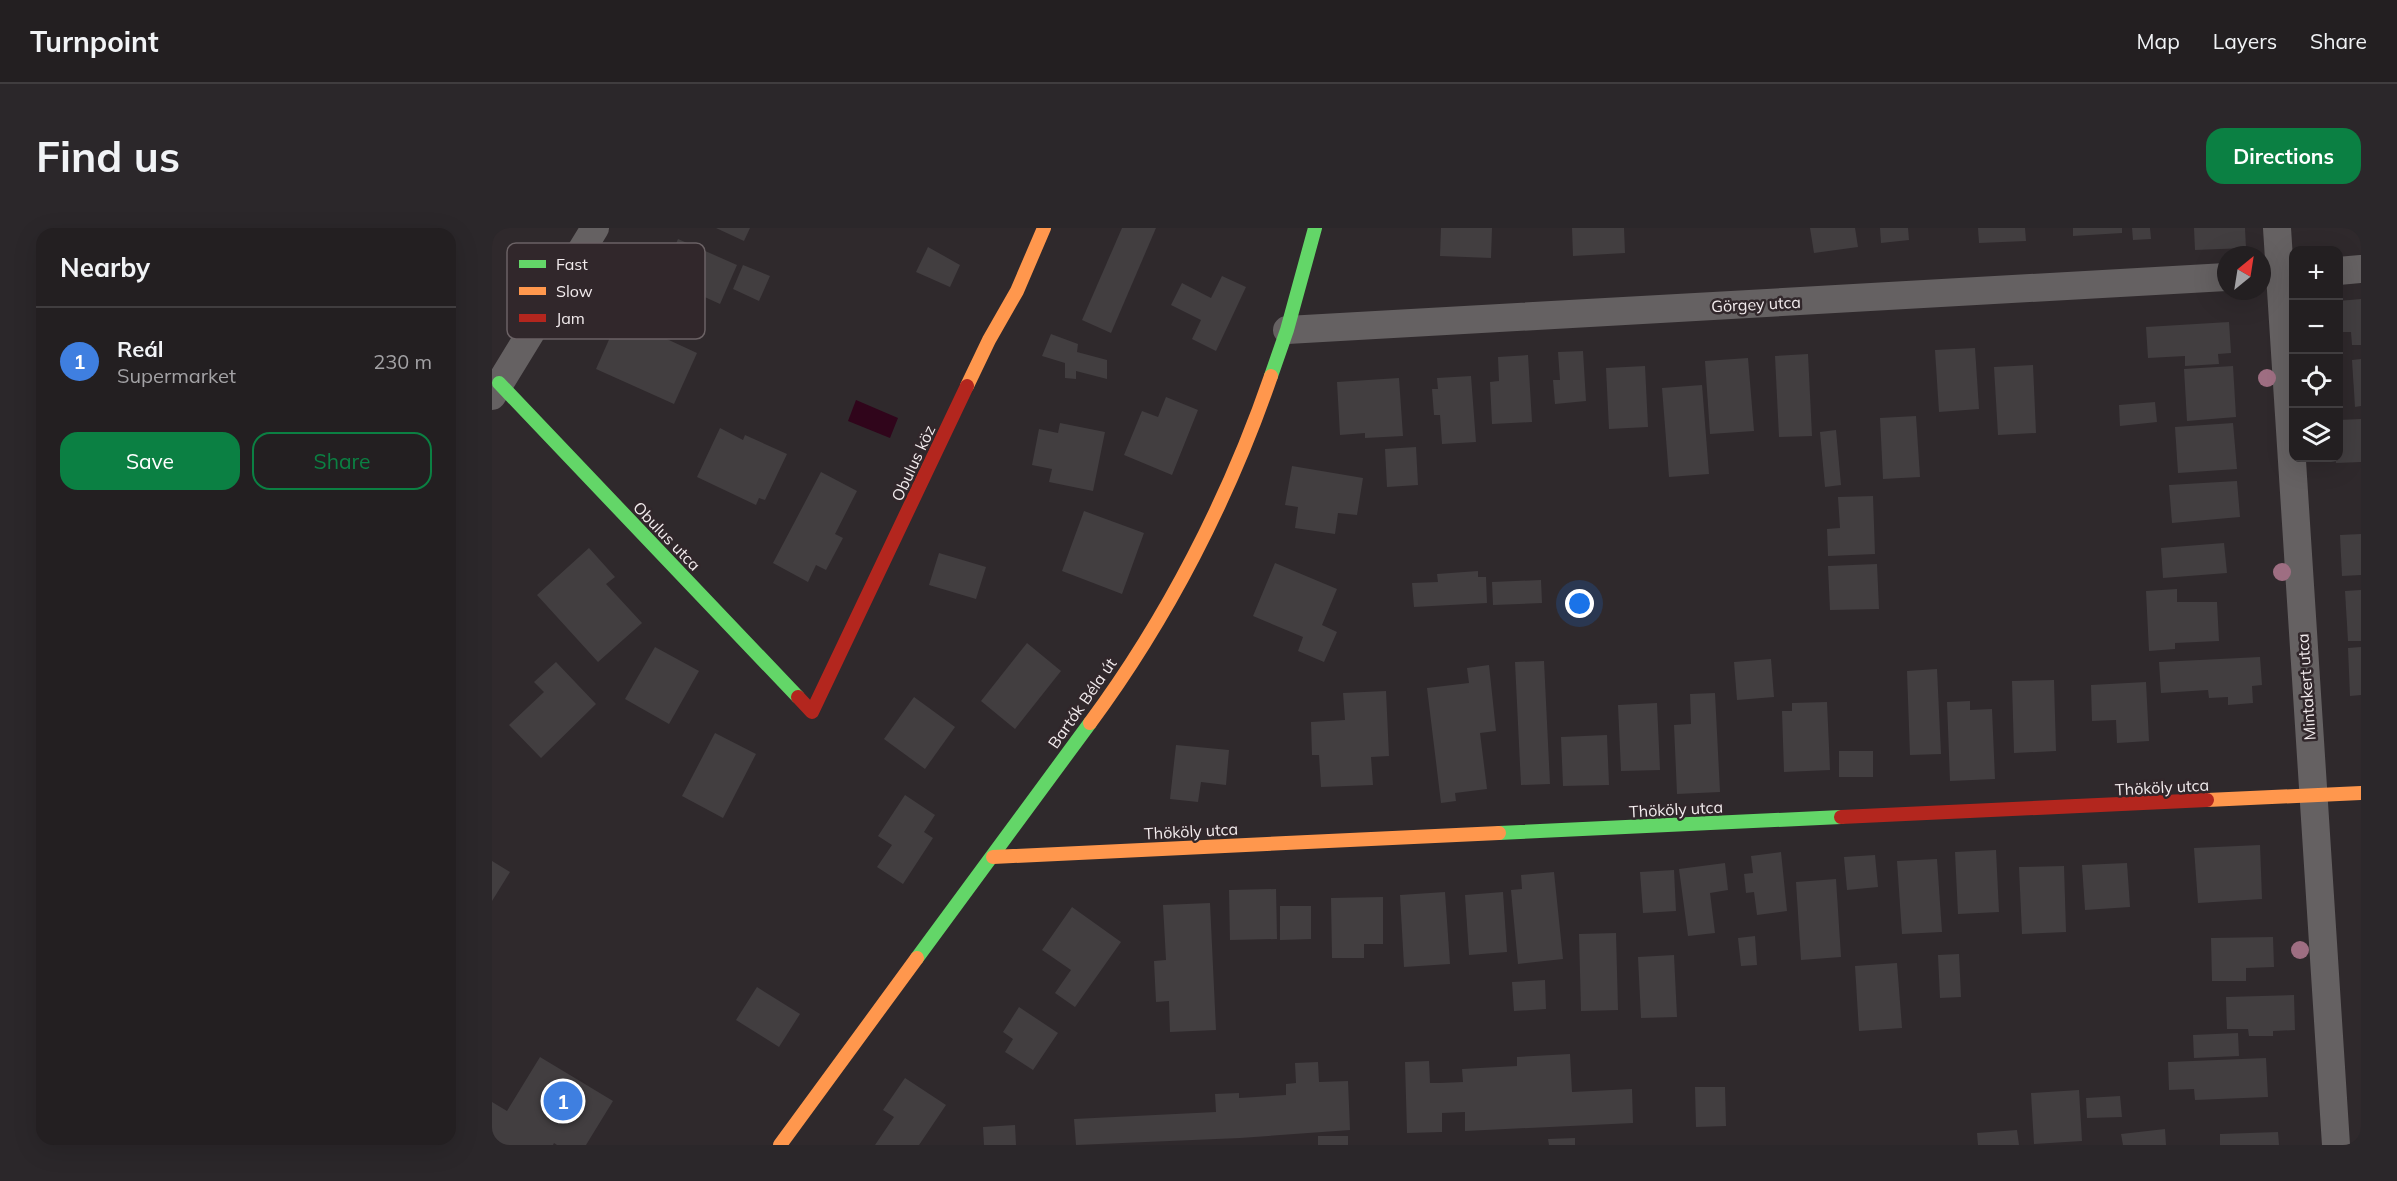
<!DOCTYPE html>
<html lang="en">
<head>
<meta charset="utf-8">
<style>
	body { margin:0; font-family:Mulish,sans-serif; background:#2b272a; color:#f1f3f6 }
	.controls { position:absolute; right:18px; top:18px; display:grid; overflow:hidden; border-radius:12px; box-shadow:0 6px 24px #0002 }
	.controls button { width:54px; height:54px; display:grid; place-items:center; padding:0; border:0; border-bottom:2px solid #403d3f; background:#231f21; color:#f1f3f6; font:30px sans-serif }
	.compass { position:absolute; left:1725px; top:18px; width:54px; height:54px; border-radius:50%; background:#231f21; box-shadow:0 6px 24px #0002; rotate:30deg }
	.you { position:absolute; left:1088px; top:376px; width:21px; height:21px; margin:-15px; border:4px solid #fff; border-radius:50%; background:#1a73e8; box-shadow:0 0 0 9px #1a73e833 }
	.badge { display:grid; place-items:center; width:39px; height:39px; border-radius:50%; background:#0b8043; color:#fff; font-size:20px; font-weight:700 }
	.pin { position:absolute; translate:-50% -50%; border:3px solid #fff; box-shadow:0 2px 6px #0006 }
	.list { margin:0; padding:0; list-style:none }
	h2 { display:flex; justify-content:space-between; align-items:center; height:78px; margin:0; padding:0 24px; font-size:26px }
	h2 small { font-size:20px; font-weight:400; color:#a3a2a5 }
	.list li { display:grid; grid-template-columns:39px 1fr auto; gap:18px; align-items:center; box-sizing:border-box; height:108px; padding:0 24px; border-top:2px solid #403d3f }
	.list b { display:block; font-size:22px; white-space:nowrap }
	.list p { margin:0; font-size:20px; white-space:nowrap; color:#a3a2a5 }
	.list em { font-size:20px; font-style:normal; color:#a3a2a5 }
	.actions { display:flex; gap:12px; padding:18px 24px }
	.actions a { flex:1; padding:14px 0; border:2px solid #0b8043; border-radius:18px; text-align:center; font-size:21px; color:#0b8043 }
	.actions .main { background:#0b8043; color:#fff }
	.icon { flex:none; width:33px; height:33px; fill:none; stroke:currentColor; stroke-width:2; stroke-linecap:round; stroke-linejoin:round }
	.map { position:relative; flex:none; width:1869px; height:917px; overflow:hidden; border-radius:18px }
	header { display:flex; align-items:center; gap:36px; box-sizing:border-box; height:84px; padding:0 30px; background:#231f21; border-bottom:2px solid #403d3f }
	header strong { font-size:28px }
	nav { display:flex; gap:33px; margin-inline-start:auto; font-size:21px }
	.intro { display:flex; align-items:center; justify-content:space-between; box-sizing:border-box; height:144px; padding:0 36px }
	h1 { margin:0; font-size:42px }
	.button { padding:15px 27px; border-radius:18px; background:#0b8043; color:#fff; font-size:21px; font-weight:700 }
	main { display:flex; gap:36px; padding:0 36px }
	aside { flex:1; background:#231f21; border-radius:18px; box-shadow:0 6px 24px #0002 }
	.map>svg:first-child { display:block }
	.water { fill:#30051b }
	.building { fill:#423e40 }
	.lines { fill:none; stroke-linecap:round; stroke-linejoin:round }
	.street { stroke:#656162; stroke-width:28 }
	.fast { stroke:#63d668; stroke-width:14 }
	.slow { stroke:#ff974d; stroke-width:14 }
	.jam { stroke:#b3261e; stroke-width:14 }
	.tree { fill:#9e6e82 }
	.labels { text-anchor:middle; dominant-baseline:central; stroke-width:5; stroke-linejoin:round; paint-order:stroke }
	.street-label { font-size:16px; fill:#f2ebed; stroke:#31272b }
	.key { fill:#31272b; stroke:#6b6265; stroke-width:1.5 }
	.key-label { font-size:16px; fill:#f2ebed }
</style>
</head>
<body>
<header>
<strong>Turnpoint</strong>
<nav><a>Map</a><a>Layers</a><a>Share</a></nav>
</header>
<div class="intro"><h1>Find us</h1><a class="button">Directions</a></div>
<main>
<aside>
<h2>Nearby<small></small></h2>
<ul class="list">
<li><span class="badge" style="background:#3f7fe0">1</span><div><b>Reál</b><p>Supermarket</p></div><em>230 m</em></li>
</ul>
<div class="actions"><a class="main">Save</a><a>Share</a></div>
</aside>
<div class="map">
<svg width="1869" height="917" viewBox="0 0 1869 917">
	<rect width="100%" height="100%" fill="#2f292c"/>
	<path class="water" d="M364,172L406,190L398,210L356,193Z"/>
	<g class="building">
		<path d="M224,0H258L252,13Z"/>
		<path d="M630,0H664L619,105L590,92Z"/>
		<path d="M949,0H1000L999,30L948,28Z"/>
		<path d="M1080,0H1132L1133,25L1081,28Z"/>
		<path d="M1318,0H1363L1366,19L1322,25Z"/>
		<path d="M1388,0H1416L1417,12L1389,15Z"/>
		<path d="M1486,0H1533L1534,13L1487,15Z"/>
		<path d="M1581,0H1630V5L1581,8Z"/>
		<path d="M1640,0H1658L1659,11L1641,12Z"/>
		<path d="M1702,0H1753L1754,20L1703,22Z"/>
		<path d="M186,11L245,37L228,76L169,49Z"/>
		<path d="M436,19L468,37L458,59L424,44Z"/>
		<path d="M251,37L278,48L267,73L241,61Z"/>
		<path d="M730,48L754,59L724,123L700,111L709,92L679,77L690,55L719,70Z"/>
		<path d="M1869,71V117H1860L1859,104H1846V73Z"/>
		<path d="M127,89L205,125L182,176L104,141Z"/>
		<path d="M1737,94L1739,125L1726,126L1727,136L1693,138V128L1656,130L1654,99Z"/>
		<path d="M559,106L586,116L585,124L615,132V151L584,143V151L573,150V135L550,128Z"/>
		<path d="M1483,120L1487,181L1447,184L1443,122Z"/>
		<path d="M1091,123L1094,173L1063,176L1061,152H1068L1066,124Z"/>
		<path d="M1316,126L1320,208L1287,209L1283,128Z"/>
		<path d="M1036,127L1040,194L1000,196L998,154L1007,153L1006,129Z"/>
		<path d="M1256,130L1262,203L1218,206L1213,133Z"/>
		<path d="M1869,131V178L1863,179L1860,132Z"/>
		<path d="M1541,137L1544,205L1506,207L1502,139Z"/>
		<path d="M1153,138L1156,199L1117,201L1114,140Z"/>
		<path d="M1741,138L1744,189L1695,193L1692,141Z"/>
		<path d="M979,148L984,214L950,216L948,187H942L940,161H946L945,150Z"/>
		<path d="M907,150L911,208L873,210V205L848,207L845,154Z"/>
		<path d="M1210,157L1217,246L1177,249L1170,160Z"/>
		<path d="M674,169L706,182L680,247L632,227L650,183L666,189Z"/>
		<path d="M1663,174L1665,194L1628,198L1627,177Z"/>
		<path d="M1424,188L1428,249L1391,251L1388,190Z"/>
		<path d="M1869,191V234L1844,235L1843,230H1846V192Z"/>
		<path d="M568,195L613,204L601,263L557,254L560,241L540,237L547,201L566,205Z"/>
		<path d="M1741,195L1745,241L1686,245L1683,199Z"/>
		<path d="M228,200L251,212L253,207L295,226L273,272L267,270L264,277L205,249Z"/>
		<path d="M1344,202L1349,257L1333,259L1328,204Z"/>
		<path d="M924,219L926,257L895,259L893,221Z"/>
		<path d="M800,238L871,250L865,287L846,285L843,306L803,300L806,279L793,277Z"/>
		<path d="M329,244L365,263L343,306L351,310L334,342L324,337L316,354L281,335Z"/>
		<path d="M1745,253L1748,289L1680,295L1677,257Z"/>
		<path d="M1381,268L1383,326L1336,328L1335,301L1348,300L1346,269Z"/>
		<path d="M592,283L652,305L630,366L570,343Z"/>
		<path d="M1869,306V347L1850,348L1848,307Z"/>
		<path d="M1732,315L1735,345L1671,350L1669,320Z"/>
		<path d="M97,320L123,349L114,356L150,395L106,434L45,367Z"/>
		<path d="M447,325L494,339L484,371L437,357Z"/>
		<path d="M783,335L845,361L830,397L845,404L832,434L806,423L811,409L761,388Z"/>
		<path d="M1385,336L1387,381L1338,382L1336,338Z"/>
		<path d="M986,343V349H994L995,375L922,379L920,355L946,354L945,346Z"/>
		<path d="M1049,352L1050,375L1001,377L1000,354Z"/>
		<path d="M1685,361V374H1725L1727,413L1683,415V421L1657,423L1654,363Z"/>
		<path d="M1869,362V413H1856L1853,363Z"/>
		<path d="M535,415L569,443L523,501L489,473Z"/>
		<path d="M163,419L207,443L177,496L133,471Z"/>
		<path d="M1869,419V467L1858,468L1856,420Z"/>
		<path d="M1768,429L1770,457L1760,458L1761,475L1736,477V469L1717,470L1716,462L1669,465L1667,434Z"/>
		<path d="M1279,431L1282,469L1245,472L1242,434Z"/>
		<path d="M1052,433L1058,556L1029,557L1023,434Z"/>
		<path d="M64,434L104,476L49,530L17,497L52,464L42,454Z"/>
		<path d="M997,437L1004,503L988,505L995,561L963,565L964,573L949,575L935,460L977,455L975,440Z"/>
		<path d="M1445,441L1449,526L1418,527L1415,443Z"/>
		<path d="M1562,452L1564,523L1522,525L1520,453Z"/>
		<path d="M1654,454L1657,513L1625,515L1624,492L1600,493L1599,457Z"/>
		<path d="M894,463L897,528L879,529L881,557L829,559L827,527H820L819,494L853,492L851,465Z"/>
		<path d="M1223,465L1228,564L1185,566L1182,497L1199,496L1198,466Z"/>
		<path d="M422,469L463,499L433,541L392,511Z"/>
		<path d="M1478,473V482L1500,481L1503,551L1458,553L1455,474Z"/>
		<path d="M1335,474L1338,542L1292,544L1290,483H1300V475Z"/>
		<path d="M1165,475L1168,542L1129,543L1126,477Z"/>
		<path d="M223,505L264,526L231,590L190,568Z"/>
		<path d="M1115,507L1117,557L1071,558L1069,509Z"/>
		<path d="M684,517L737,522L734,557L709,554L706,574L678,571Z"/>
		<rect x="1347" y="523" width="34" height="26"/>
		<path d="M413,567L443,587L432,604L441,610L411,656L385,639L400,617L386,608Z"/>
		<path d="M1768,617L1770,671L1706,675L1702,620Z"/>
		<path d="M1504,622L1507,684L1466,686L1463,624Z"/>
		<path d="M1289,624L1295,683L1265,687L1262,664L1254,665L1252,646L1261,645L1259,628Z"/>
		<path d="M1383,627L1386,659L1355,662L1352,629Z"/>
		<path d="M1445,631L1450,704L1410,706L1405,633Z"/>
		<path d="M0,633L18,644L0,673Z"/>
		<path d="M1233,635L1236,662L1218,665L1223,705L1196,708L1187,641Z"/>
		<path d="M1635,635L1638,679L1593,682L1590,637Z"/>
		<path d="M1572,638L1574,704L1530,706L1527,639Z"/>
		<path d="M1182,642L1184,683L1151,685L1148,644Z"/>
		<path d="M1062,644L1071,731L1026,736L1019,662L1030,661L1029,647Z"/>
		<path d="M1344,651L1349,729L1309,732L1304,654Z"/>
		<path d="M784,661L785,711L738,712L737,662Z"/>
		<path d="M953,664L958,736L912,739L908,667Z"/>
		<path d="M1011,664L1015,724L977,727L973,667Z"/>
		<path d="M891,669V716H872V730H840L839,670Z"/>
		<path d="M718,675L724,802L678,804L677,773L664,774L662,733L674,732L671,677Z"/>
		<path d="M788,678H819V711L788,712Z"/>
		<path d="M580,679L629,714L583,779L563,765L579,742L550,722Z"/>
		<path d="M1124,705L1126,782L1089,783L1087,706Z"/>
		<path d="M1263,708L1265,737L1249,738L1246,710Z"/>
		<path d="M1781,709L1782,739L1754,740V753H1720L1719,710Z"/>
		<path d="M1467,726L1469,769L1448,770L1446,727Z"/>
		<path d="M1182,727L1185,789L1149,790L1146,729Z"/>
		<path d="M1405,735L1410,800L1367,803L1363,738Z"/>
		<path d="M1053,752L1054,781L1022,783L1020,754Z"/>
		<path d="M265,759L308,786L287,819L244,792Z"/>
		<path d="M1802,767L1803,802L1781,803V808H1757L1756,801H1735L1734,769Z"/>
		<path d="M527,779L566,805L541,842L513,824L521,811L511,804Z"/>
		<path d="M1746,805L1747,828L1702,830L1701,807Z"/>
		<path d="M1078,826L1080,864L1140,861L1141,895L973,903V884L950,885V904L915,905L913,834L937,833L938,855H948L971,854L970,841L1025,838V829Z"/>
		<path d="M48,829L121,873L94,917H65L62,915L61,917H0V874L15,883Z"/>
		<path d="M1774,830L1776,869L1703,872L1702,861L1677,862L1676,834Z"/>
		<path d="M826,834L827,854L856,853L858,902L748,910L584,917L582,891L724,884L723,866L747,865V870L794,867V856L804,855L803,835Z"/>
		<path d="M413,850L454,877L427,917H383L402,889L391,882Z"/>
		<path d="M1203,859H1233L1234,898L1204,899Z"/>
		<path d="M1587,862L1590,913L1542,916L1539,865Z"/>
		<path d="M1628,868L1630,889L1595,890L1594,870Z"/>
		<path d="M523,897L524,917H492L491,899Z"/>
		<path d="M1673,901L1674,917H1631L1629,906Z"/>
		<path d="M1525,902L1527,917H1486L1485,905Z"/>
		<path d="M1786,904L1787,917H1728V906Z"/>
		<rect x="826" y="908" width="30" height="9"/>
		<path d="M1083,910V917H1057L1056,911Z"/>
	</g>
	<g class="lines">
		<g class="street">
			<path d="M1785,0L1844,917"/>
			<path d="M1846,43L1869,41"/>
			<path d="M795,102L1734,49"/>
			<path d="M0,168L103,0"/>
		</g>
		<g class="fast">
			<path d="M779,148L795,102L823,0"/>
			<path d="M7,155L306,469"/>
			<path d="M1007,605L1349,589"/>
			<path d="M425,730L598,495"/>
		</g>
		<g class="slow">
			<path d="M475,158L497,112L525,63L552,0"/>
			<path d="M598,495C675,391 737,270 779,148"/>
			<path d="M1715,572L1869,565"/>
			<path d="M501,629L1007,605"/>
			<path d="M288,917L425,730"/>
		</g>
		<g class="jam">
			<path d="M306,469L320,484L475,158"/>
			<path d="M1349,589L1715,572"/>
		</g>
	</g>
	<g class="tree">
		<circle cx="1775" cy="150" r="9"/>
		<circle cx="1790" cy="344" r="9"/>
		<circle cx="1808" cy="722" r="9"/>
	</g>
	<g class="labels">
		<g class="street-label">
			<text transform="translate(1264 76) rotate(-3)">Görgey utca</text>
			<text transform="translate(421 235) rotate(-65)">Obulus köz</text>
			<text transform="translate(175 308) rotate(46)">Obulus utca</text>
			<text transform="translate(1814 459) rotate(-94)">Mintakert utca</text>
			<text transform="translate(590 475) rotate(-55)">Bartók Béla út</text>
			<text transform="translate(1670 559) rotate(-3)">Thököly utca</text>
			<text transform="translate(1184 581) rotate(-3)">Thököly utca</text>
			<text transform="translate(699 603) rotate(-3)">Thököly utca</text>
		</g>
	</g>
	<rect x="15" y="15" width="198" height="96" rx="9" class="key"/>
	<rect x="27" y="32" width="27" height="8" fill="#63d668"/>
	<rect x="27" y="59" width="27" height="8" fill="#ff974d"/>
	<rect x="27" y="86" width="27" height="8" fill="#b3261e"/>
	<g class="key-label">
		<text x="64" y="42">Fast</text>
		<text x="64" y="69">Slow</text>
		<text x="64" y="96">Jam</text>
	</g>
</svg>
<div class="controls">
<button>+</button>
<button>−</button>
<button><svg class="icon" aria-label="locate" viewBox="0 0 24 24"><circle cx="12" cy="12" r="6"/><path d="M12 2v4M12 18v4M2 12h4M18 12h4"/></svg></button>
<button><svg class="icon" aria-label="layers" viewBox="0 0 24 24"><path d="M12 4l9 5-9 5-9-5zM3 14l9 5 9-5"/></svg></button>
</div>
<svg class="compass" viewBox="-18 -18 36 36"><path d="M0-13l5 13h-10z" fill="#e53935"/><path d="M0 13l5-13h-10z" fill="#a3a2a5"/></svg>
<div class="you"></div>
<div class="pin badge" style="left:71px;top:873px;background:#3f7fe0">1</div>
</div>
</main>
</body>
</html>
